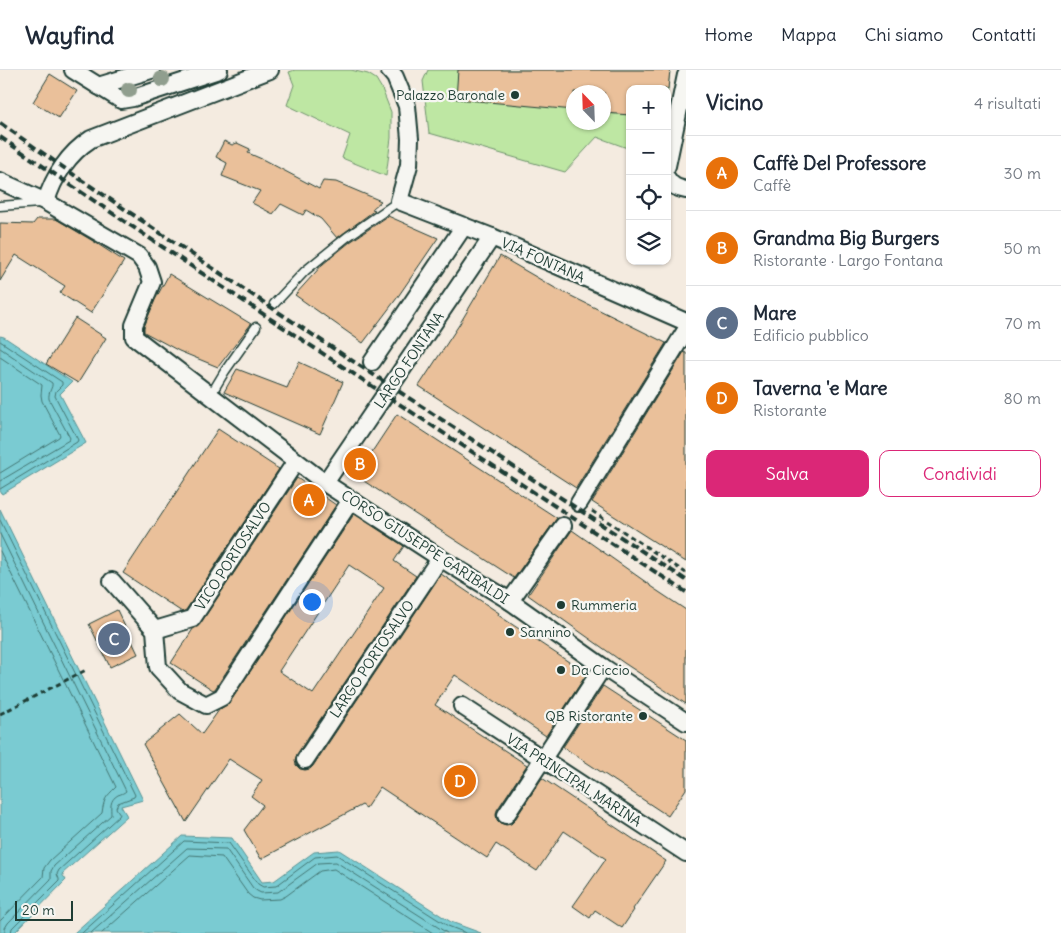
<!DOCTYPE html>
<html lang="it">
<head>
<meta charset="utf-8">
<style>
	body { margin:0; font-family:Delius,sans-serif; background:#f2f2f3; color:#1f2937 }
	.controls { position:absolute; right:15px; top:15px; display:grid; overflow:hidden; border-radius:10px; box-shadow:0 1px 4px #0004 }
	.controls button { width:45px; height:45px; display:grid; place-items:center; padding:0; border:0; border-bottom:1px solid #e0e1e3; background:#fff; color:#1f2937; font:25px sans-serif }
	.compass { position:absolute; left:566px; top:15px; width:45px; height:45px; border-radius:50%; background:#fff; box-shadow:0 1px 4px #0004; rotate:337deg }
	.scale { position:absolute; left:15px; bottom:12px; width:58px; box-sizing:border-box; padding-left:5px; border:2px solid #1f3d34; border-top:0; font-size:14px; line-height:18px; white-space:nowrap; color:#1f3d34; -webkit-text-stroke:4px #f6f6f2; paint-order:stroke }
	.you { position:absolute; left:311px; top:531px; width:18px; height:18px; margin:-12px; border:4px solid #fff; border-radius:50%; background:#1a73e8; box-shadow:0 0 0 8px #1a73e833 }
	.badge { display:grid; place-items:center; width:32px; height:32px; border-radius:50%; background:#db2777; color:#fff; font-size:16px; font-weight:700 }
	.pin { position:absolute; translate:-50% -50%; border:2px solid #fff; box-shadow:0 1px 5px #0006 }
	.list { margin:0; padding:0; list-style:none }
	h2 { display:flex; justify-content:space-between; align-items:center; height:65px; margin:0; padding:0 20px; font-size:21px }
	h2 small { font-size:16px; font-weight:400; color:#747a83 }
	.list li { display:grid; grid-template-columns:32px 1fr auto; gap:15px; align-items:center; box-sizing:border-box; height:75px; padding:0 20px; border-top:1px solid #e0e1e3 }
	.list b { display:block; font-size:19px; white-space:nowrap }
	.list p { margin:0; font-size:16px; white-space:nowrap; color:#747a83 }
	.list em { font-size:16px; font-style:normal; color:#747a83 }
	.actions { display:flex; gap:10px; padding:15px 20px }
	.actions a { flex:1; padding:11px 0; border:1px solid #db2777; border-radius:10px; text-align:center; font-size:18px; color:#db2777 }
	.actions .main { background:#db2777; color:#fff }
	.icon { flex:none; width:28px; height:28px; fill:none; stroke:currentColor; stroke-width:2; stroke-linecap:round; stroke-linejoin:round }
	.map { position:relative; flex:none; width:686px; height:863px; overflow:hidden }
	header { display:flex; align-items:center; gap:30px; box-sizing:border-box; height:70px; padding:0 25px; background:#fff; border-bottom:1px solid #e0e1e3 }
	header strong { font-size:24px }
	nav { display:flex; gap:28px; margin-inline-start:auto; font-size:18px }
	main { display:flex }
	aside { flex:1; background:#fff }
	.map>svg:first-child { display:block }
	.green { fill:#bee7a3; stroke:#6e926c; fill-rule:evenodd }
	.water { fill:#7acbd2; stroke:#569293 }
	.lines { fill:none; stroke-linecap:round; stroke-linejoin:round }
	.shore { stroke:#437673; stroke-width:1 }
	.building { fill:#eac09a; stroke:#1f3d34; fill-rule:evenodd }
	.service-casing { stroke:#1f3d34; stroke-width:11 }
	.minor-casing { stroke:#1f3d34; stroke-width:20 }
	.path { stroke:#1f3d34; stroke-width:3; stroke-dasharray:5 4; stroke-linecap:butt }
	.service { stroke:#f6f6f2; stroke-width:8 }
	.minor { stroke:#f6f6f2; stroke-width:16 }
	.rail { stroke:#1f3d34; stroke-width:4; stroke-dasharray:8 4; stroke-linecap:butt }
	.tree { fill:#909e8e }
	.poi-dot { fill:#1f3d34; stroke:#f6f6f2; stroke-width:2 }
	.labels { text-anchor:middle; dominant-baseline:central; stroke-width:4.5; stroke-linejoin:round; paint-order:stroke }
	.poi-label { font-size:14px; fill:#1f3d34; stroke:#f6f6f2; text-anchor:start }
	.street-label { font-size:14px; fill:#1f3d34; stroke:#f6f6f2 }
</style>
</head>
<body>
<header>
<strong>Wayfind</strong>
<nav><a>Home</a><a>Mappa</a><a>Chi siamo</a><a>Contatti</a></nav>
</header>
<main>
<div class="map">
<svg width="686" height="863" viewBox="0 0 686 863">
	<rect width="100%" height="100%" fill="#f4ebe0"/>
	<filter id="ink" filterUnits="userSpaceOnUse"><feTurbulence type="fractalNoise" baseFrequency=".02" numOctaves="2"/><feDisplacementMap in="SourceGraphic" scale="10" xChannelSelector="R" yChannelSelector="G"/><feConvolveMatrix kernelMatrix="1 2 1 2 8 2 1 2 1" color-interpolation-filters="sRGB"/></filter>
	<g filter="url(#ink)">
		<g class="green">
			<path d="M295,0H351L368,4L376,9L382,19L391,42V68L386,106L342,88L350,65L287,35L294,15L289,2Z"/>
			<path d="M428,0H670L667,28V19H630V79L597,67L565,102L429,63L423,11ZM574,22H604V52H574Z"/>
		</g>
		<g class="water">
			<path d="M0,266L4,267L72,312L60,324L86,373L2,424L0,421Z"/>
			<path d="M0,439L143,730L121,736L127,746L62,804L66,810L14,863H0Z"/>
			<path d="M182,766L232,768L262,812L274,811L314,782L339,780L451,852L481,863H74Z"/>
		</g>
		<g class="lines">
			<g class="shore">
				<path d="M0,271L62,312V315L56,321L55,326L78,370L77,372L0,419"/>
				<path d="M0,278L52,313C53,318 48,321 49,329L70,368L69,370L0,411"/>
				<path d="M0,287L42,315L41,325L42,331L60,365L59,367L0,403"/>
				<path d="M0,450L135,725L134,727L118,733L116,738L120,744L119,746L59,800L57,804L59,809V811L12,858L11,863"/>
				<path d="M0,464L126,721C124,723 121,724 118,725C109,730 111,738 111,745L54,796L51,801V809L8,853L5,858V863"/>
				<path d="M0,481L116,717C106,727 104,728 102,743L50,790L44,798L43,807L0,851"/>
				<path d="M82,863L184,771L229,773L258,814L263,817L276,816L315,787L337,785L448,856L466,863"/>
				<path d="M91,863L187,778L226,779L253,818L257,821L261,823L278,822L318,793L336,792L447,863"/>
				<path d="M102,863L190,785L222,787L248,824L253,828L260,830L280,829L286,826L320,801L334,799L433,863"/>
			</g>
		</g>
		<g class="building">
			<path d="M458,0H670L668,19H630V45L604,43V22H574V40L456,29Z"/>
			<path d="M50,4L77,21L59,48L33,32Z"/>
			<path d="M224,71L232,75L237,73L250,79L248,83L264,90L319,119L323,111L336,112L381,131L372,139L375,140L337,168L321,149L306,140L303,145L281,134L273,144L252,133L260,121L222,106L227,93L216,87Z"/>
			<path d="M388,146L438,168L397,228L363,273L295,225L323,194L350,172Z"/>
			<path d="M37,149H56L93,171L124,191L91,243L60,223L65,216L16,185L0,211V153L33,154Z"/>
			<path d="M500,186L555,218L666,273L576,418L419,316L459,255Z"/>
			<path d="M169,204L251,254L218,297L179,281L144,262V257L155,230Z"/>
			<path d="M75,248L106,268L78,313L46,294Z"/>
			<path d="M684,282L686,283V492L592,432Z"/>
			<path d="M299,292L343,312L320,364L224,322L237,299L287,318Z"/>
			<path d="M397,344L557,448L514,508L356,406Z"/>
			<path d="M218,359L279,399L186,540L182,542L123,503Z"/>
			<path d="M297,408L336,435L215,619L213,620L171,593L193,559L200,554Z"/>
			<path d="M354,444L404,476L394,491L416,506L297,684L295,690L296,695L300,699L305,700L310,699L313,696L441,504L499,543L498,545L584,602V604L586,605L546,666L455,605L435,635L527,695L497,740L496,745L497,750L500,753L506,755L511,754L514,751L542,708L666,791L633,839L634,840L622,858L595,840L590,848L573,836L606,789L564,761L537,801L496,774L487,788L380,717L366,738L362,735L261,789L244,760L263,735L251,726L262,710L229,689L186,752L143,674L180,644L202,664L219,640L230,632ZM349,495L384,518L313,624L279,601Z"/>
			<path d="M572,460L650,515V516L686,540V634L624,593L528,525Z"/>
			<path d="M117,540L138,584L110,597L89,554Z"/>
			<path d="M603,616L686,670V719L668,746L563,677Z"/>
		</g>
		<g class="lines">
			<defs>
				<g id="service">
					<path d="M0,136L39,133"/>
					<path d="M274,234L305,201L347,167L399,131"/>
					<path d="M210,326L225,301L256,257"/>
				</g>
				<g id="minor">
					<path d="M73,0L121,30L133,28L219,0"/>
					<path d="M389,0L395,7L407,36L410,69L409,95L399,131L492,167L686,252"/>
					<path d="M98,16L151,0"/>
					<path d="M667,96L686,5"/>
					<path d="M667,108C671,116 677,118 686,120"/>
					<path d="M0,111L46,132L139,186L147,197L152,212L134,255V267L325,413L440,488L510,531L603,597L686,652"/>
					<path d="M46,132C53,107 69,83 91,69L270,0"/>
					<path d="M372,292L464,156"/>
					<path d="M325,413L492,167"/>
					<path d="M579,433L686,260"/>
					<path d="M112,511L155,560L158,597L180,621L206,635L222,627L351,430"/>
					<path d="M510,531L563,456"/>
					<path d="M155,560L192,549L296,391"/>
					<path d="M462,636L686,783"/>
					<path d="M305,690L440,488"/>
					<path d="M506,745L603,597"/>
				</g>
			</defs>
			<use href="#service" class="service-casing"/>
			<use href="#minor" class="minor-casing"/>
			<g class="path">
				<path d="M592,441L686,503"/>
				<path d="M0,644L88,599"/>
			</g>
			<use href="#service" class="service"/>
			<use href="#minor" class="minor"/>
			<g class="rail">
				<path d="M0,53L77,107L278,242L686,510"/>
				<path d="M0,67C227,222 457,372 686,522"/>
			</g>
		</g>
		<g class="tree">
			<circle cx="162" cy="9" r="8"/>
			<circle cx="129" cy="20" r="8"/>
		</g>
	</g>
	<g class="poi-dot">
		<circle cx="515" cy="25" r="5"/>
		<circle cx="561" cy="535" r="5"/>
		<circle cx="510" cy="562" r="5"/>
		<circle cx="561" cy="600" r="5"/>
		<circle cx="643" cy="646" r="5"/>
	</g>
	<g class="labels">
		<g class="poi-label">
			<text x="505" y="25" text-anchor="end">Palazzo Baronale</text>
			<text x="571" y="535">Rummeria</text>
			<text x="520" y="562">Sannino</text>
			<text x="571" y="600">Da Ciccio</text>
			<text x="633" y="646" text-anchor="end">QB Ristorante</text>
		</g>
		<g class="street-label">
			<text transform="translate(543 190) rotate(24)">VIA FONTANA</text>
			<text transform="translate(409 290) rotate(-56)">LARGO FONTANA</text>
			<text transform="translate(425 477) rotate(33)">CORSO GIUSEPPE GARIBALDI</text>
			<text transform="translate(233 486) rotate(-57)">VICO PORTOSALVO</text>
			<text transform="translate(372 589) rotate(-56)">LARGO PORTOSALVO</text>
			<text transform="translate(574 710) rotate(33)">VIA PRINCIPAL MARINA</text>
		</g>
	</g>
</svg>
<div class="controls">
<button>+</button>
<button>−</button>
<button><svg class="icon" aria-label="locate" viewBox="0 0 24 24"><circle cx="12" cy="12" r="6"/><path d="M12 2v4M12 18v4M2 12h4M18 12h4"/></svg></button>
<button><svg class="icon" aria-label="layers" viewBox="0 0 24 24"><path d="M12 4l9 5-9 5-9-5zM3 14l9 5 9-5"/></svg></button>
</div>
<svg class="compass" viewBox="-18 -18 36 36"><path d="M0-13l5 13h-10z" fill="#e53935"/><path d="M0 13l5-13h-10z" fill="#747a83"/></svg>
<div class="scale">20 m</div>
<div class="you"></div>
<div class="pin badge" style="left:309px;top:430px;background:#e8710a">A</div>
<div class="pin badge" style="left:360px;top:394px;background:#e8710a">B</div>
<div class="pin badge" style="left:114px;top:569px;background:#5c6f8a">C</div>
<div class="pin badge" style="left:460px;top:711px;background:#e8710a">D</div>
</div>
<aside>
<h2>Vicino<small>4 risultati</small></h2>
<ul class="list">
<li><span class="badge" style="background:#e8710a">A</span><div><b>Caffè Del Professore</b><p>Caffè</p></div><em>30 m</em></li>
<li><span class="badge" style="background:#e8710a">B</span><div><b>Grandma Big Burgers</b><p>Ristorante · Largo Fontana</p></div><em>50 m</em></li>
<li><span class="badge" style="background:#5c6f8a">C</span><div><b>Mare</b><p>Edificio pubblico</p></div><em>70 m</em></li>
<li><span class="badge" style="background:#e8710a">D</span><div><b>Taverna 'e Mare</b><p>Ristorante</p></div><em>80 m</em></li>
</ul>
<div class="actions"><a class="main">Salva</a><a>Condividi</a></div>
</aside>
</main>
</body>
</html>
